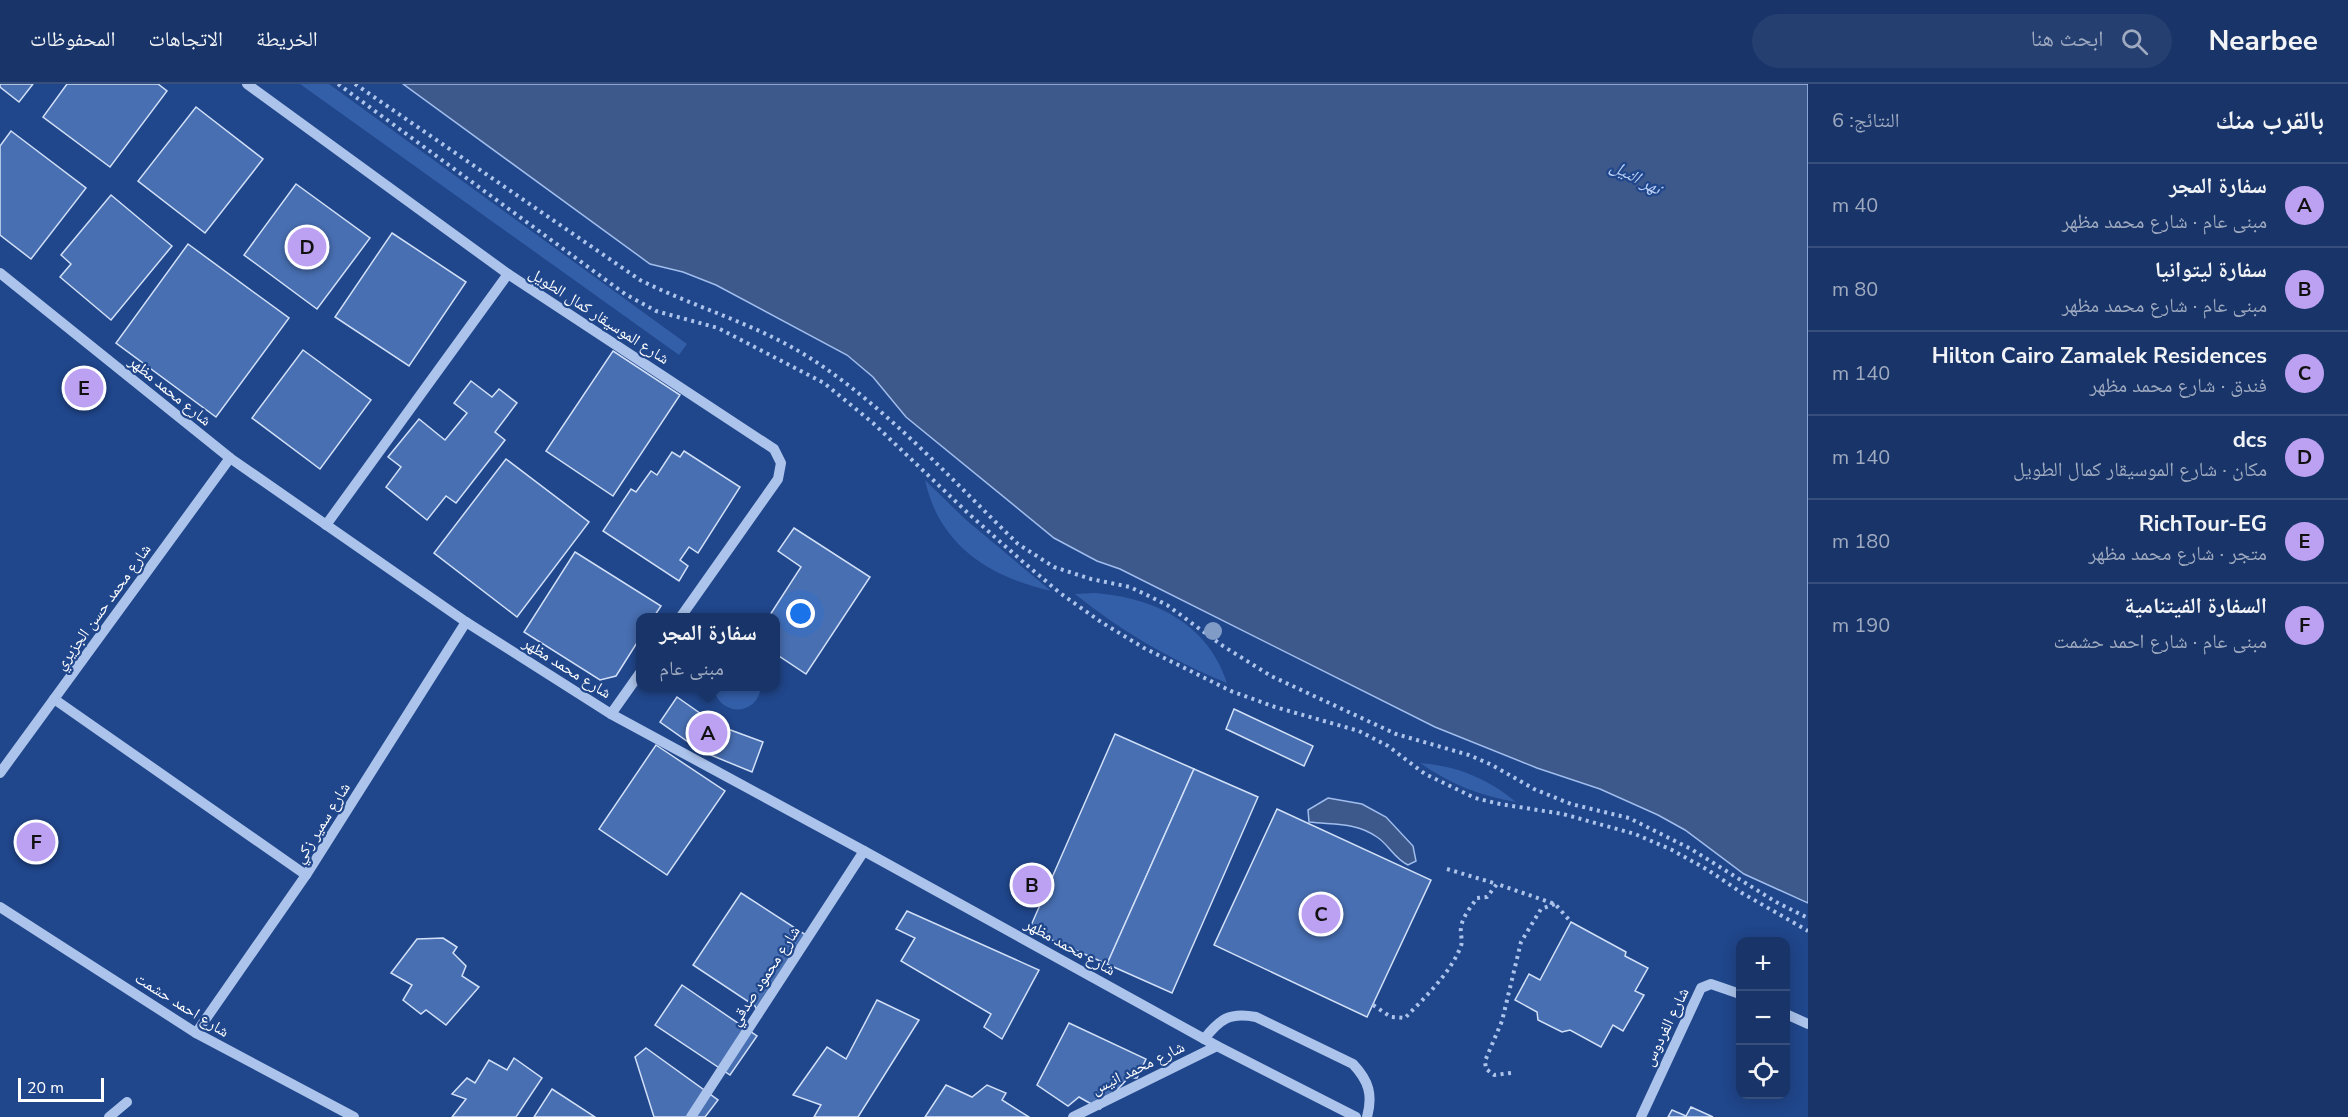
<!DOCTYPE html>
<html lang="ar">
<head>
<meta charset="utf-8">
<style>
	body { margin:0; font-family:"Nunito Sans","Noto Naskh Arabic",sans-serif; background:#253f71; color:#f1f3f6; direction:rtl }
	.controls { position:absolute; right:18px; bottom:18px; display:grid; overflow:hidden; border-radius:12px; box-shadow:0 3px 15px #0003 }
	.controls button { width:54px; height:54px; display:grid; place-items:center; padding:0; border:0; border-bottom:2px solid #364f7c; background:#183468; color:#f1f3f6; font:30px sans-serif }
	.scale { position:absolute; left:18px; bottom:15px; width:86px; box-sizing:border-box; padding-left:6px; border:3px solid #fff; border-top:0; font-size:16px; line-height:21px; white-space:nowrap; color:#fff; -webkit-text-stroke:4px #20468b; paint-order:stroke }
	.you { position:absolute; left:801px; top:530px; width:21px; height:21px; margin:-15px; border:4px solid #fff; border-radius:50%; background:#1a73e8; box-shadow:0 0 0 9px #1a73e833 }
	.badge { display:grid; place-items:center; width:39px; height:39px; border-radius:50%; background:#bca0f2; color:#111; font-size:20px; font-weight:700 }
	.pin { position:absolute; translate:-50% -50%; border:3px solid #fff; box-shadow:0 2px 6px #0006 }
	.popup { position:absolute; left:636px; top:529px; width:144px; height:78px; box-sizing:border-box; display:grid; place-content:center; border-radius:12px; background:#183468; filter:drop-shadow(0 2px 4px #0005); font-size:20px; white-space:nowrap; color:#9faac0 }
	.popup b { font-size:22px; color:#f1f3f6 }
	.popup::after { content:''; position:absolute; left:50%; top:100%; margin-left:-12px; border:12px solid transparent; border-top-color:#183468 }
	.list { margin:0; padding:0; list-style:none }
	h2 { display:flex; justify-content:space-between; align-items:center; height:78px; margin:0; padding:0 24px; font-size:26px }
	h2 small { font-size:20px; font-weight:400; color:#9faac0 }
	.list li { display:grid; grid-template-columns:39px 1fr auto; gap:18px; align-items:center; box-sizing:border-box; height:84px; padding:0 24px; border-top:2px solid #364f7c }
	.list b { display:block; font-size:22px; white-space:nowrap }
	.list p { margin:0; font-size:20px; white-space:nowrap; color:#9faac0 }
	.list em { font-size:20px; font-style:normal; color:#9faac0 }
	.icon { flex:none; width:33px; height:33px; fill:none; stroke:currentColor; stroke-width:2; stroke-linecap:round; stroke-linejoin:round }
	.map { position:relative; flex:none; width:1808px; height:1033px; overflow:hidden; direction:ltr }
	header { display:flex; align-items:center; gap:36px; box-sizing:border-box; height:84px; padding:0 30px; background:#183468; border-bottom:2px solid #364f7c }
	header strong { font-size:28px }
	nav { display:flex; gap:33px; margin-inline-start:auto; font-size:21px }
	.search { width:420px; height:54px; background:#253f71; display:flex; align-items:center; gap:15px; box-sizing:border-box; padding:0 21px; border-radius:33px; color:#9faac0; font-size:22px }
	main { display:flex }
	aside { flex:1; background:#183468 }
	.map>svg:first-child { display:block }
	.green { fill:#335ea8 }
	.water { fill:#3d588b; stroke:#a0bded; stroke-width:1.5 }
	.building { fill:#486fb2; stroke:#d1e0f8; stroke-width:1.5 }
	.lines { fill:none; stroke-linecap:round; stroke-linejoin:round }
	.path { stroke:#acc4eb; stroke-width:4; stroke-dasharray:3 4.5; stroke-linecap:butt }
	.minor { stroke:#acc4eb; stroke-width:10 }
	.tree { fill:#819bc7 }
	.labels { text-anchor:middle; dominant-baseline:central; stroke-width:4.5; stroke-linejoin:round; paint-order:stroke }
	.street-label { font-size:16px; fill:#fff; stroke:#20468b }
	.water-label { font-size:18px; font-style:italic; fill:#b8cef3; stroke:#20468b }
</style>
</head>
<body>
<header>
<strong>Nearbee</strong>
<div class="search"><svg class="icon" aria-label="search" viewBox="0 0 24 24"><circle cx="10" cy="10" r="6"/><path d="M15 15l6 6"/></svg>ابحث هنا</div>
<nav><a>الخريطة</a><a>الاتجاهات</a><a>المحفوظات</a></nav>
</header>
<main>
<aside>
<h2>بالقرب منك<small>النتائج: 6</small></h2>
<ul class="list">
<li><span class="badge">A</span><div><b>سفارة المجر</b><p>مبنى عام · شارع محمد مظهر</p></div><em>40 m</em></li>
<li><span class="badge">B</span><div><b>سفارة ليتوانيا</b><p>مبنى عام · شارع محمد مظهر</p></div><em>80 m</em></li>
<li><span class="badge">C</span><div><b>Hilton Cairo Zamalek Residences</b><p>فندق · شارع محمد مظهر</p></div><em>140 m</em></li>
<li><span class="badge">D</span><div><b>dcs</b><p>مكان · شارع الموسيقار كمال الطويل</p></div><em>140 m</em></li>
<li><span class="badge">E</span><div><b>RichTour-EG</b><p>متجر · شارع محمد مظهر</p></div><em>180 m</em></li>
<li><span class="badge">F</span><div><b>السفارة الفيتنامية</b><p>مبنى عام · شارع احمد حشمت</p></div><em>190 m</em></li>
</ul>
</aside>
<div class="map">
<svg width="1808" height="1033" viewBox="0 0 1808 1033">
	<rect width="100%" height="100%" fill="#20468b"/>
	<g class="green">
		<path d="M300,0H329L687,260L679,271Z"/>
		<path d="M925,396L965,435L1051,507C989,493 939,461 925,396Z"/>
		<path d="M1095,509C1155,514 1207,539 1227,599C1171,576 1122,548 1075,510Z"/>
		<path d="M713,603H761C757,633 719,633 713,603Z"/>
		<path d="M1420,679C1457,682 1487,694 1516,718C1480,712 1450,700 1420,679Z"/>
	</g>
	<g class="water">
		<path d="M403,0H1808V819L1744,790L1685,746L1658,731L1600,705L1537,684L1435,643L1120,485L1097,477L1054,454L906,333L873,293L847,271L716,201L683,188L650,180Z"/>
		<path d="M1328,714L1362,720L1386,733L1413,762L1416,777L1408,781C1394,774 1389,761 1377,753C1356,738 1333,741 1309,738L1308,726Z"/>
	</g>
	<g class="building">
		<path d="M0,0H33L19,18L0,3Z"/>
		<path d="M67,0H158L167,7L110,83L43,33Z"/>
		<path d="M196,23L263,75L205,149L138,97Z"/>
		<path d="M11,47L86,104L31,175L0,151V62Z"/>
		<path d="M296,100L370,154L317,225L244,171Z"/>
		<path d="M111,111L172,162L111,236L60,193L71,180L61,171Z"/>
		<path d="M392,149L466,198L409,282L335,233Z"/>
		<path d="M188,160L289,234L216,333L116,259Z"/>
		<path d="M303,266L371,316L320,385L252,334Z"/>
		<path d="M613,267L680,311L613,412L546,367Z"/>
		<path d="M471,297L492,313L499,305L517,319L495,348L505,356L456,419L446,412L427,436L386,403L401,383L388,373L419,335L445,356L467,329L454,319Z"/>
		<path d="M684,367L740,403L698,469L689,463L680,476L688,482L679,497L603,447L631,405L636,408L651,387L657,391L672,368L680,373Z"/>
		<path d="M506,375L589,438L517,533L434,469Z"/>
		<path d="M794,444L870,493L806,590L776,570V534H768L801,483L778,467Z"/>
		<path d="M575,468L661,522L653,534H640V554L616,592L600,596L524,548Z"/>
		<path d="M677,613L717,641L763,658L752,688L701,667L660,638Z"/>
		<path d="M1234,625L1313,662L1304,682L1226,645Z"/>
		<path d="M1115,650L1194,685L1107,880L1029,846Z"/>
		<path d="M656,661L725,707L667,791L599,745Z"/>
		<path d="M1194,685L1258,713L1172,909L1107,880Z"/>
		<path d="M1277,725L1431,796L1367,933L1214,861Z"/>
		<path d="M741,809L809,853L758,929L755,922L693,881Z"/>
		<path d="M907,827L1039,886L1002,955L984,943L991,930L901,877L915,854L896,845Z"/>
		<path d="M1571,838L1626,868L1625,872L1648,884L1635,907L1644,911L1623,947L1613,941L1601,963L1570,946L1562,948L1538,936L1537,928L1515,916L1529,890L1540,896Z"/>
		<path d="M443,854L457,863L453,869L466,882L462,892L479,903L446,941L426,926L421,930L403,916L412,901L391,889L417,855Z"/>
		<path d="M682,901L757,952L730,991L655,941Z"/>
		<path d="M877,916L919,936L858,1033H814L821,1021L793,1011L827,963L846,975Z"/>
		<path d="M1069,939L1146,975L1137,994H1128L1100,1025L1079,1013L1068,1022L1037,1001Z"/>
		<path d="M646,964L718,1016L705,1033H654L635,973Z"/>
		<path d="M514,974L542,994L516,1033H452L466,1015L452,1010L467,994L475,999L489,976L507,986Z"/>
		<path d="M946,1001L972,1013L987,1001L1006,1009L1002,1016L1029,1033H925Z"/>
		<path d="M552,1005L595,1033H534Z"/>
		<path d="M1691,1023L1713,1033H1668L1672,1026L1686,1032Z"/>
	</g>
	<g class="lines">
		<g class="path">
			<path d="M338,0L625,210L656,227L718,244L824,299L873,339L970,431L1022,477L1060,509L1101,538L1144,564L1231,607L1275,623L1359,647L1388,662L1425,690L1475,714L1500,720L1563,730L1635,750L1672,766L1708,786L1742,809L1808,847"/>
			<path d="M355,0L640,196C696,224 757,240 810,274C885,322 954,398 1018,460L1054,483L1091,495L1130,503L1149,512L1167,521L1223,562L1271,592L1396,650L1469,671L1492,681L1534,705L1571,720L1629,734L1691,765L1776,818L1808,834"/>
			<path d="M1447,785L1497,800"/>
			<path d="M1373,921L1391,933L1405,934C1425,913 1450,890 1461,862C1463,856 1460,850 1461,843C1463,832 1471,823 1477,814L1487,813L1497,800L1555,820L1571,838"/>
			<path d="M1511,989L1494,991L1486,985L1485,977L1502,937L1521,858L1541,825L1555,820"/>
		</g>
		<g class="minor">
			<path d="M247,0L508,190L774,365L781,379L778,395L680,534"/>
			<path d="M0,189L230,374L466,538L611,630L864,767L1217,962L1356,1033"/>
			<path d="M326,441L508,190"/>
			<path d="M54,615L306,791"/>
			<path d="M611,630L640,589"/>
			<path d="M0,689L230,374"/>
			<path d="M0,823L196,949L354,1033"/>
			<path d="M1786,930L1808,940"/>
			<path d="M196,949L306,791L466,538"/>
			<path d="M1204,955C1220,935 1229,928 1256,933L1353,980C1369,997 1373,1011 1367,1033"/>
			<path d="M109,1033L127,1018"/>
			<path d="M691,1033L864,767"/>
			<path d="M1073,1033L1217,962"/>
			<path d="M1641,1033L1701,904L1711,900L1740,910"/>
		</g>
	</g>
	<circle class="tree" cx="1213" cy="547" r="9"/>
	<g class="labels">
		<g class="street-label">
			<text transform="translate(599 232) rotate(33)">شارع الموسيقار كمال الطويل</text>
			<text transform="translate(170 307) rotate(39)">شارع محمد مظهر</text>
			<text transform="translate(103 523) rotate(-54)">شارع محمد حسن الجزيري</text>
			<text transform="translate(567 584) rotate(32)">شارع محمد مظهر</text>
			<text transform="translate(322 739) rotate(-58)">شارع سمير زكي</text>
			<text transform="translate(1070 863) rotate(29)">شارع محمد مظهر</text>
			<text transform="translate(765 892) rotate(-57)">شارع محمود صدقي</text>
			<text transform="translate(182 921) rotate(32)">شارع احمد حشمت</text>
			<text transform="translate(1666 943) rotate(-64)">شارع الفردوس</text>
			<text transform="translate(1138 984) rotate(-26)">شارع محمد انيس</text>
		</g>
		<g class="water-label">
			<text transform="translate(1636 93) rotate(28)">نهر النيل</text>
		</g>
	</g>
</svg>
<div class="controls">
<button>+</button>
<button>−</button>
<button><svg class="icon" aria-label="locate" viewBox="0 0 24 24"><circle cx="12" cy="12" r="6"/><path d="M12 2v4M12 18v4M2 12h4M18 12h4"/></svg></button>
</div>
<div class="scale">20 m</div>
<div class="you"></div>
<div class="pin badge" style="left:708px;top:649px">A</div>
<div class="popup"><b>سفارة المجر</b>مبنى عام</div>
<div class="pin badge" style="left:1032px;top:801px">B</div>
<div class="pin badge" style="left:1321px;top:830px">C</div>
<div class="pin badge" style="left:307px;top:163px">D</div>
<div class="pin badge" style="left:84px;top:304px">E</div>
<div class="pin badge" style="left:36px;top:758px">F</div>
</div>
</main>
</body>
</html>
